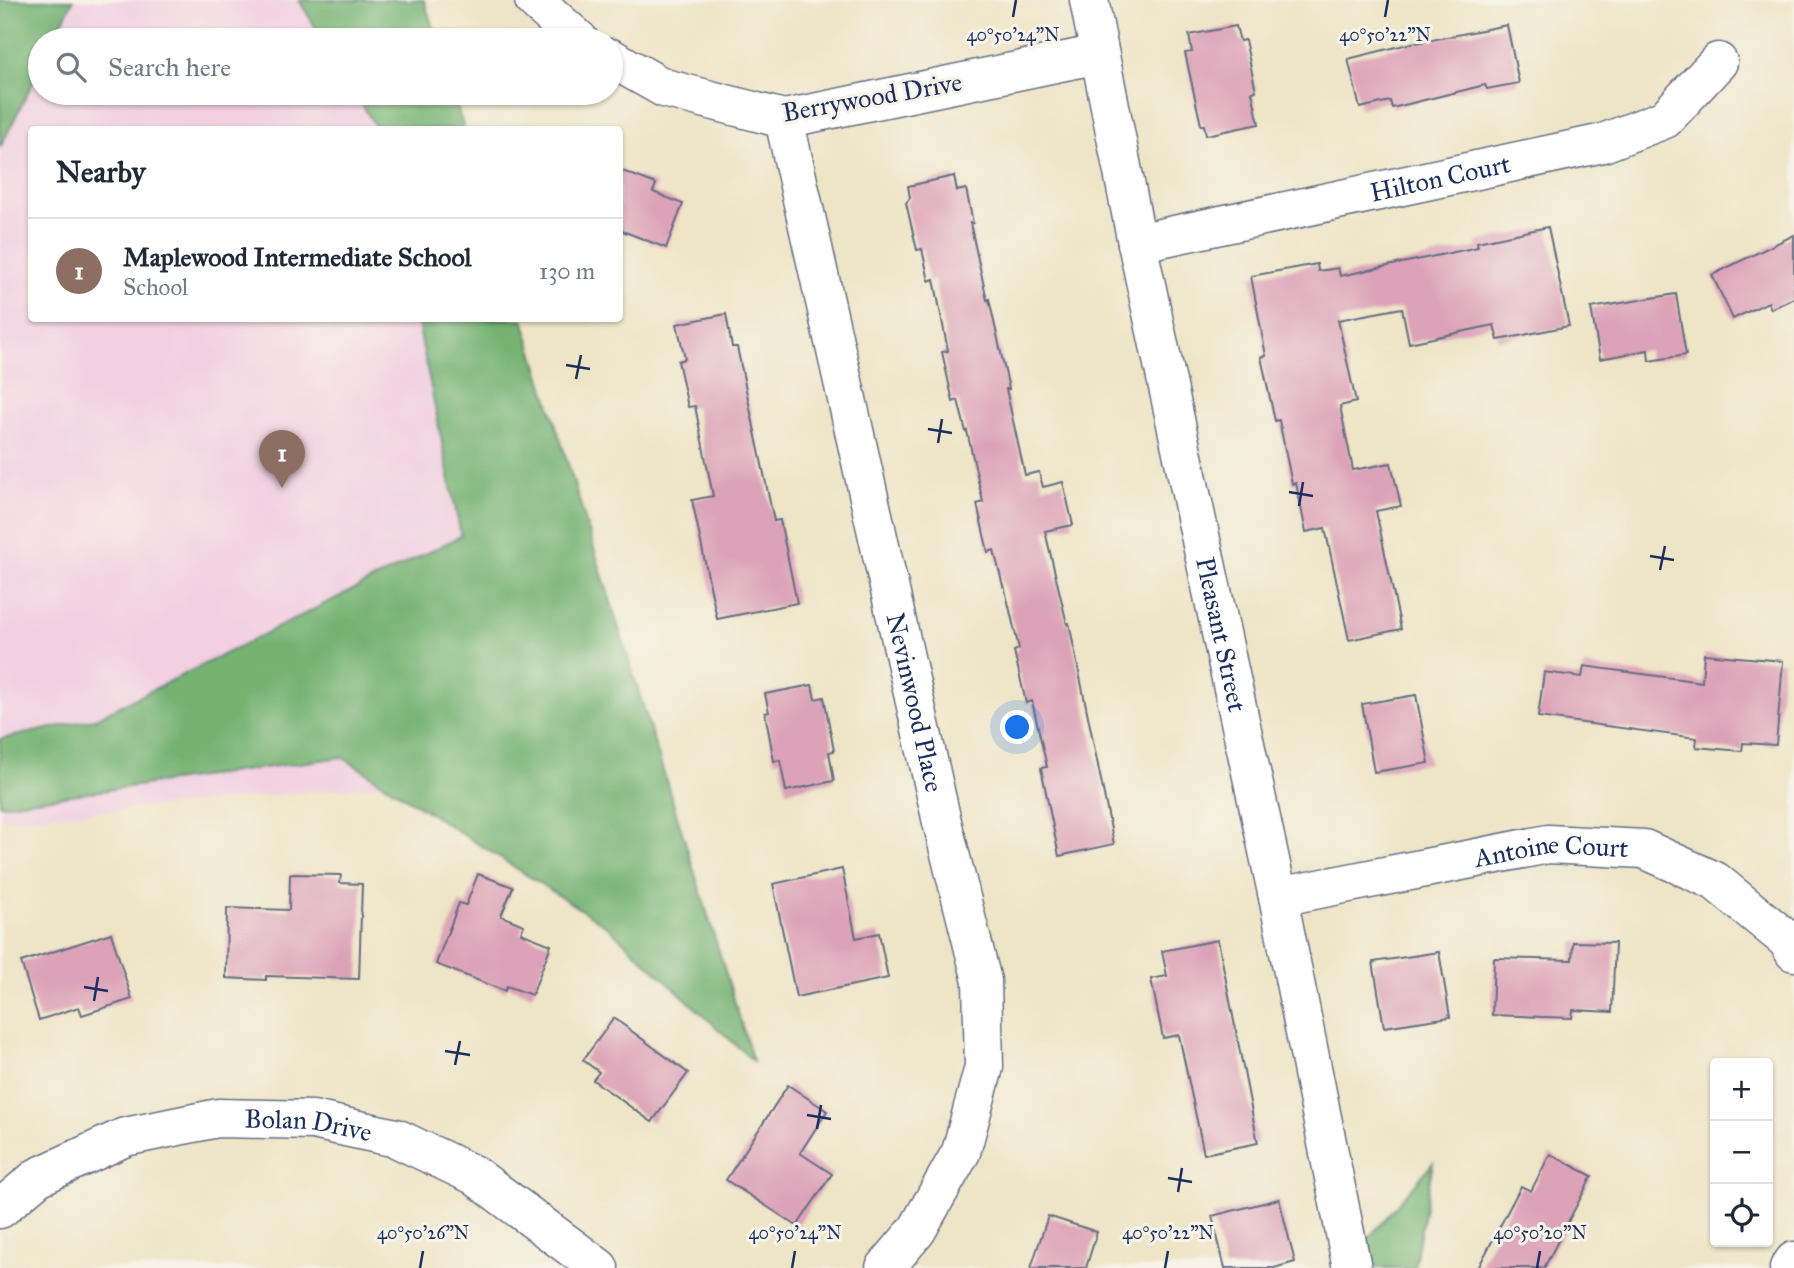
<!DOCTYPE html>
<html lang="en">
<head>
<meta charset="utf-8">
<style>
	body { margin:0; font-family:"IM FELL Great Primer",serif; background:#f6f6f7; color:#1f2937 }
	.controls { position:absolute; right:21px; bottom:21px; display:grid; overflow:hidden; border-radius:7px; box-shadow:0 2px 5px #0004 }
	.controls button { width:63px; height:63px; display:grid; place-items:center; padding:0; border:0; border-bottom:2px solid #e0e1e3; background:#fff; color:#1f2937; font:35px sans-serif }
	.you { position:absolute; left:1018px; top:728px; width:24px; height:24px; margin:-18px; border:5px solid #fff; border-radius:50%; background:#1a73e8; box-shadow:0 0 0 10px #1a73e833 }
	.badge { display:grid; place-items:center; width:46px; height:46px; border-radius:50%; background:#d93025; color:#fff; font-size:23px; font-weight:700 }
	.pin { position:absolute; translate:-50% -58px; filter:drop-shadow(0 2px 4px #0008) }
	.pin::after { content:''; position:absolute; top:37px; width:24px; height:21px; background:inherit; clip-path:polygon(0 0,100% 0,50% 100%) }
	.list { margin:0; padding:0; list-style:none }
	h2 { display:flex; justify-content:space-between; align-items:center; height:91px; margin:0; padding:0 28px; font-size:30px }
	h2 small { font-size:23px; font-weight:400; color:#747a83 }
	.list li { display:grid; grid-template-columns:46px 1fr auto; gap:21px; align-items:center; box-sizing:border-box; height:105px; padding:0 28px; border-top:2px solid #e0e1e3 }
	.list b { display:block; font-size:26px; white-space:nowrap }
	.list p { margin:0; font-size:23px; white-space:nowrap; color:#747a83 }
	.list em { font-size:23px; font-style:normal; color:#747a83 }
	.icon { flex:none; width:38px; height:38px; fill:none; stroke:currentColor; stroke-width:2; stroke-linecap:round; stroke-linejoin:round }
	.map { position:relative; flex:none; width:1794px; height:1268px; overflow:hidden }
	.search { position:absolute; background:#fff; box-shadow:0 2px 5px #0004; left:28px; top:28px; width:595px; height:77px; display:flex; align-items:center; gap:18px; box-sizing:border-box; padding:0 24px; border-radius:38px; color:#747a83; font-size:26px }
	.panel { position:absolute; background:#fff; box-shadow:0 2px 5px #0004; left:28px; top:126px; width:595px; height:196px; border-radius:7px }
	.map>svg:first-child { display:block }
	.built { fill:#f2cfe1 }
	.forest { fill:#75b272; stroke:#487068; stroke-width:2 }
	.building { fill:#dca2b7 }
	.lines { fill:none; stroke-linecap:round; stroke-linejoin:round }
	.minor-casing { stroke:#656e82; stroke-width:41 }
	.minor { stroke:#fff; stroke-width:38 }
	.ticks { fill:none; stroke:#1b2f5e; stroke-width:2.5 }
	.labels { text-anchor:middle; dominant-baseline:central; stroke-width:6; stroke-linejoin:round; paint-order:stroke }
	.street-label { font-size:26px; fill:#1b2f5e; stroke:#f7f3e8 }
	.ticks-label { font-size:18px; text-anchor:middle; fill:#1b2f5e; stroke:#f7f3e8; stroke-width:6; stroke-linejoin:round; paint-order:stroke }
</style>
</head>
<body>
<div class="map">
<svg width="1794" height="1268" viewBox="0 0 1794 1268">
	<rect width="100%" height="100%" fill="#f7f3e8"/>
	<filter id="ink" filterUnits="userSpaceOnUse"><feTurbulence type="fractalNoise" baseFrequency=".0143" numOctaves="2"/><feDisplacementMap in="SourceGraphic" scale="14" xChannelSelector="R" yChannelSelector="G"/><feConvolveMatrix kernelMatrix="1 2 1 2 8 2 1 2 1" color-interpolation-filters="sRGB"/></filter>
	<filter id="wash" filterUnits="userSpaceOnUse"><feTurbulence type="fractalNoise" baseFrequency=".00686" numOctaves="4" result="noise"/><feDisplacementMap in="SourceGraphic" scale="28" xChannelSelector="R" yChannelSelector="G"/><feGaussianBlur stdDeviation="1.57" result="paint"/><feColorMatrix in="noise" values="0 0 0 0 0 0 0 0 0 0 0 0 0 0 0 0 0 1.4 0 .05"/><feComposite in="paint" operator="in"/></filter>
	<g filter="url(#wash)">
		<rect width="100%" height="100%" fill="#eee4c6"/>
		<path class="built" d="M0,0H423L435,40H40V93H450L461,129L32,130V318L515,319L645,759L122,810L0,819Z"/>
		<g class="forest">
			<path d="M0,0H73L54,40H40V68L0,148Z"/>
			<path d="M299,0H424L437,40H323Z"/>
			<path d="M355,93H453L464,129H377Z"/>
			<path d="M417,319H523L753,1061L608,927L342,757L0,805V739L94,719L461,536Z"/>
			<path d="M1433,1163L1414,1268H1343Z"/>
		</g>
		<g id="blocks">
			<g class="building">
				<path d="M1507,25L1519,83L1487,89L1485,85L1392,108L1390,101L1360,108L1348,59L1416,42L1417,43Z"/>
				<path d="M1236,26L1240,41L1245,40L1256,91L1252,92L1259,124L1206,135L1204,125H1201L1185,53L1192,52L1189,35Z"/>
				<path d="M620,170L656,184L653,192L683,204L666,248L620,230Z"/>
				<path d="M954,176L957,191L966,189L973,223H970L987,300L989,299L1009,389H1006L1025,475L1039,472L1043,487L1063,482L1073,525L1045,531L1067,624L1069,623L1114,844L1059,856L1041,768L1047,767L1032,701L1026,703L1014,651L1019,649L1004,585L1003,586L994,550L988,552L977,504L983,502L967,431L966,432L958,400L953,402L942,352L948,351L934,279L929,281L922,249L917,250L906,203L910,198L908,186Z"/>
				<path d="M1548,227L1569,326L1498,340L1494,325L1409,343L1402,308L1338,320L1356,402L1340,406L1353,470L1391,463L1401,506L1376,511L1401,629L1349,640L1325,528L1306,532L1296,483L1292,484L1279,420L1275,421L1261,357L1266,356L1251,276L1317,264L1318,271L1338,268L1340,276L1478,247L1477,242Z"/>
				<path d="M1794,235V298L1771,309L1768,302L1733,319L1712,275Z"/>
				<path d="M1676,294L1686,355L1649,361L1648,350L1600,359L1591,308Z"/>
				<path d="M726,314L732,347H737L774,521L780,520L797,603L717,619L692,500L713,496L695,406L688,407L678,361L685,359L677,324Z"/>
				<path d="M1704,654L1783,661L1776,745L1743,743L1742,751L1696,747L1697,738L1538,717L1544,672L1582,677L1584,666L1702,682Z"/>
				<path d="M812,685L815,699L824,697L834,751L829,752L834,781L786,791L780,760L774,761L765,713L769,712L765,694Z"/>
				<path d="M1416,695L1429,763L1374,772L1362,704Z"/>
				<path d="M842,869L856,938L879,933L888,978L796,997L773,884Z"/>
				<path d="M290,874L341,875L340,883L362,884L359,979L266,976V980L226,978L227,908L289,910Z"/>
				<path d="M478,874L513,887L501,916L524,925L521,933L551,945L532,995L507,986L505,991L436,964L459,903L466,905Z"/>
				<path d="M111,933L132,999L82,1015L79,1007L39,1020L21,962Z"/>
				<path d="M1218,940L1258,1143L1204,1154L1180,1040L1179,1035L1163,1038L1151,979L1167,976L1162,951Z"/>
				<path d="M1573,942L1615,943L1612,1012L1573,1010L1572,1018L1492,1015L1494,958L1572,960Z"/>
				<path d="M1439,952L1450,1017L1384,1027L1373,962Z"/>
				<path d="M614,1018L688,1073L652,1122L593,1080L599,1072L583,1060Z"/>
				<path d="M788,1085L827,1111L800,1153L832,1174L797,1226L726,1180Z"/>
				<path d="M1550,1154L1592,1176L1544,1268H1478L1521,1186L1531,1191Z"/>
				<path d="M1279,1199L1295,1262L1274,1268H1225L1212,1216Z"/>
				<path d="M1048,1216L1097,1232L1086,1268H1031Z"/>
			</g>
		</g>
	</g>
	<g filter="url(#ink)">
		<use href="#blocks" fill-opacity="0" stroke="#656e82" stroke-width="2"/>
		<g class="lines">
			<defs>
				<g id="minor">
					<path d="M534,0L579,40"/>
					<path id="s1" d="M1089,0L1137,243L1278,897L1352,1268"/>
					<path d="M611,58L664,88L784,119L1099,54"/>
					<path id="s2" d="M784,119L942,822L982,981L984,1067L961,1152L917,1230L885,1268"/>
					<path id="s3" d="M1137,243L1603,143L1665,119L1718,62"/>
					<path id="s4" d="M1278,897L1548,844L1644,849L1715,881L1787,940L1794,952"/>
					<path id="s5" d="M0,1209L38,1177L125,1137L218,1118L313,1120L396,1138L474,1175L599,1268"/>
					<path d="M1789,1268L1794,1261"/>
				</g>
			</defs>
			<use href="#minor" class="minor-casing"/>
			<use href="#minor" class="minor"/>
		</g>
	</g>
	<path class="ticks" d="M1013,17L1016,0M1385,17L1388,0M566,365L590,369M576,379L581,355M928,429L952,433M938,443L942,419M1289,492L1313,496M1299,506L1303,482M1650,556L1674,560M1660,570L1665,546M84,987L108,991M94,1001L98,977M445,1051L470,1055M455,1065L460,1041M807,1115L831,1119M817,1129L821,1105M1168,1178L1192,1182M1178,1192L1182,1168M420,1268L423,1251M792,1268L795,1251M1165,1268L1168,1251M1537,1268L1540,1251"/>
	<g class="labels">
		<g class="street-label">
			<text transform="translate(872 97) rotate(-10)">Berrywood Drive</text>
			<text stroke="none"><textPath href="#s3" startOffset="310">Hilton Court</textPath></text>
			<text stroke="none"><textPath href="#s1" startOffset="648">Pleasant Street</textPath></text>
			<text stroke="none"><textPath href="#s2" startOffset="598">Nevinwood Place</textPath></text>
			<text stroke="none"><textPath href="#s4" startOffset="278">Antoine Court</textPath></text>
			<text stroke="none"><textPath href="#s5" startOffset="331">Bolan Drive</textPath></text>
		</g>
	</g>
	<g class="ticks-label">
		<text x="1013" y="41">40°50'24"N</text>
		<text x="1385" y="41">40°50'22"N</text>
		<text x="423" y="1239">40°50'26"N</text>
		<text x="795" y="1239">40°50'24"N</text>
		<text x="1168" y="1239">40°50'22"N</text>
		<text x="1540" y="1239">40°50'20"N</text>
	</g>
</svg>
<div class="controls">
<button>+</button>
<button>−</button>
<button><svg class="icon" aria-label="locate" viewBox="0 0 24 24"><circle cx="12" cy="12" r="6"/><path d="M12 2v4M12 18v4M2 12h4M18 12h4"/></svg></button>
</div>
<div class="you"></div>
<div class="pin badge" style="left:282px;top:488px;background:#8d6e63">1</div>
<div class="search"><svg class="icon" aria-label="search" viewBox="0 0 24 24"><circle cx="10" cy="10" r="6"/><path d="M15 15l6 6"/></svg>Search here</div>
<section class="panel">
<h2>Nearby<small></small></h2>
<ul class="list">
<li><span class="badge" style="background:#8d6e63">1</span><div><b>Maplewood Intermediate School</b><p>School</p></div><em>130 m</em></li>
</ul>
</section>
</div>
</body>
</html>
